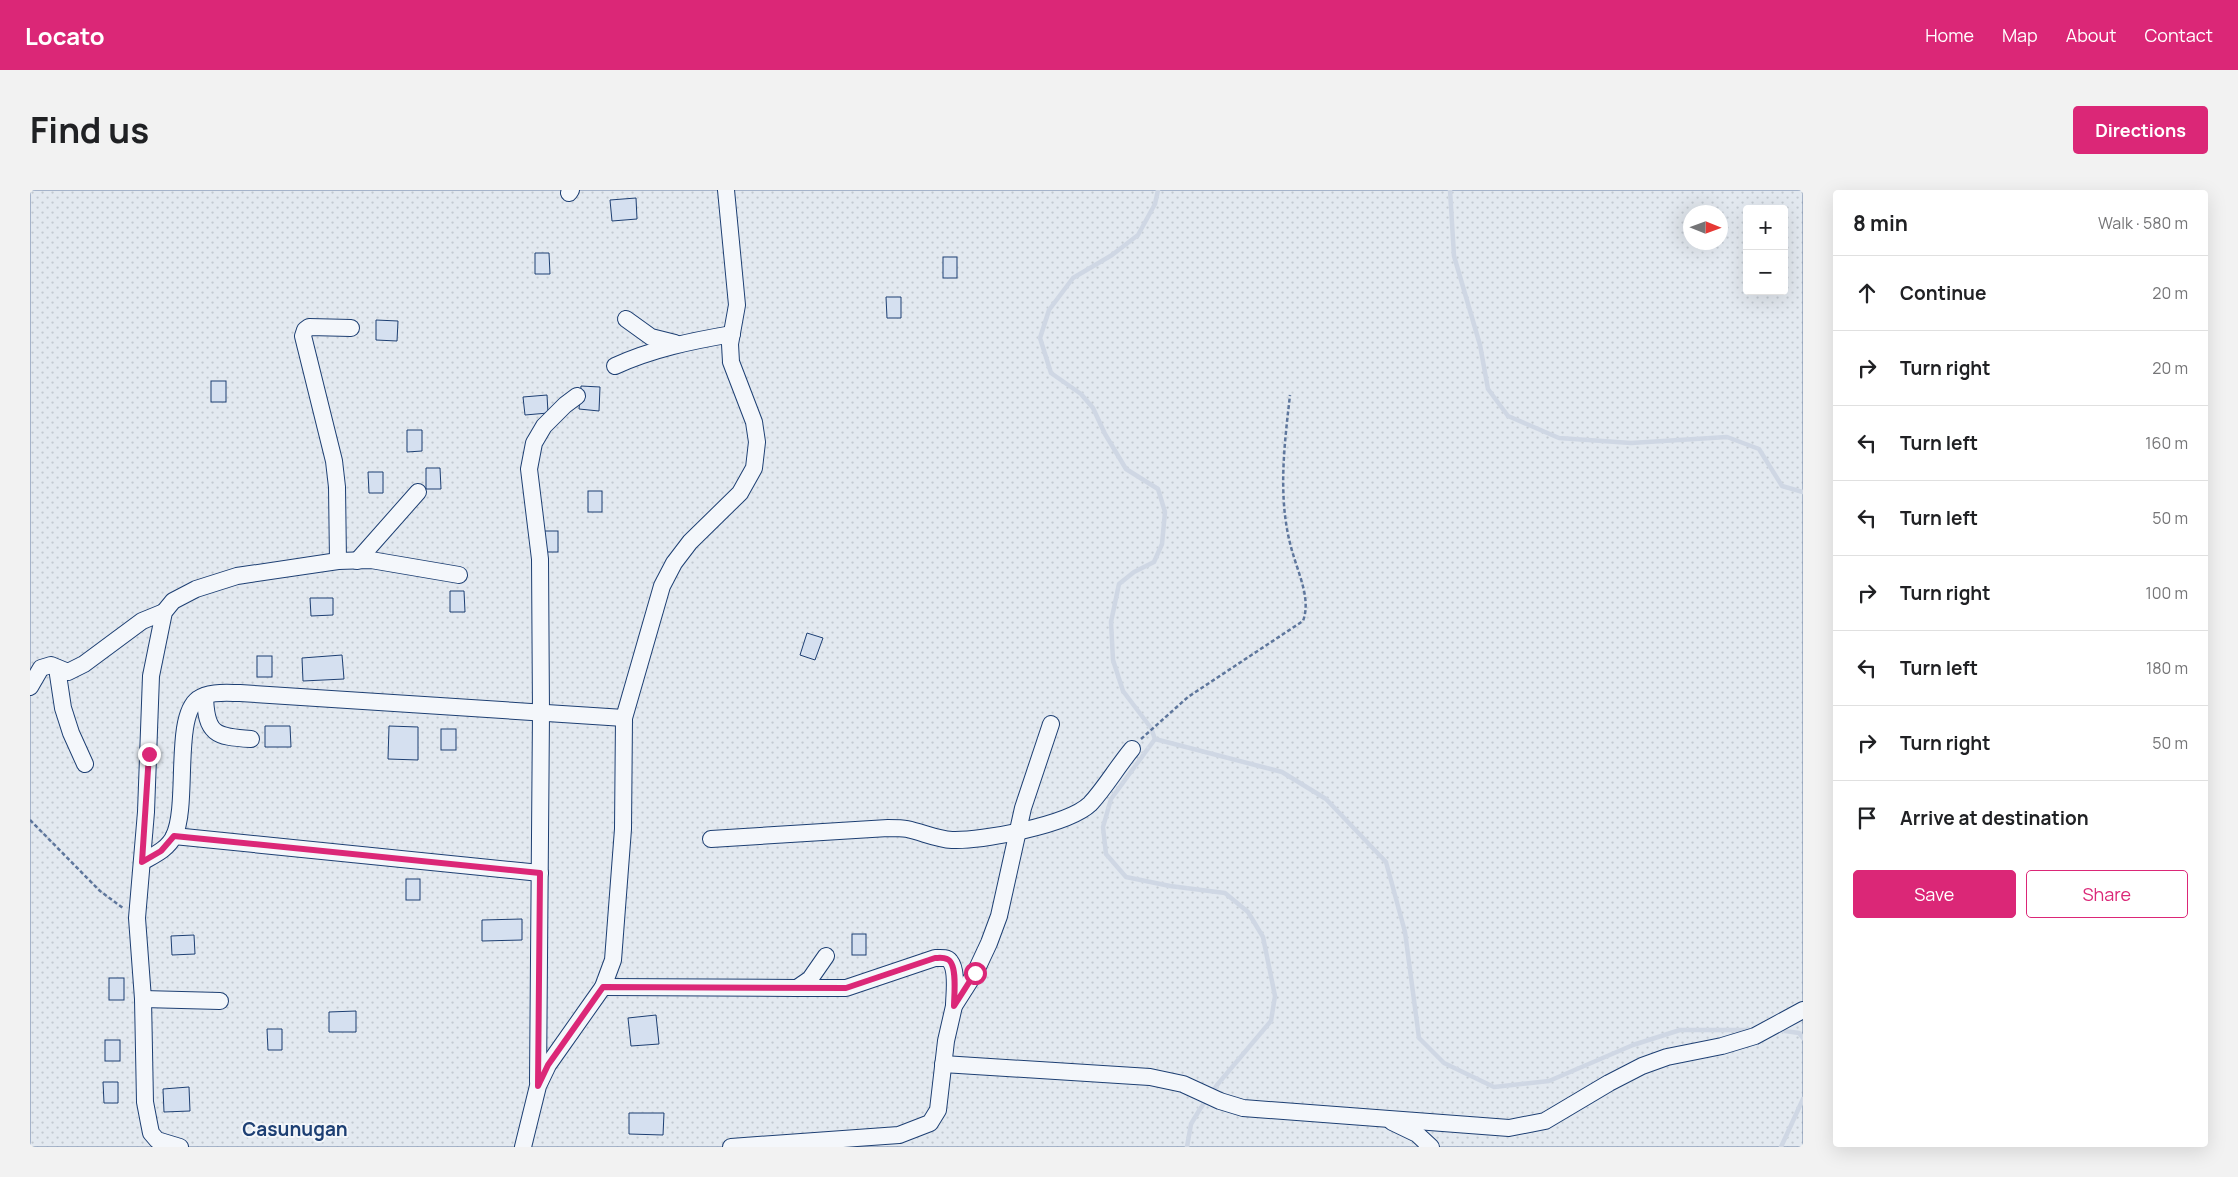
<!DOCTYPE html>
<html lang="en">
<head>
<meta charset="utf-8">
<style>
	body { margin:0; font-family:Manrope,sans-serif; background:#f2f2f2; color:#202124 }
	.controls { position:absolute; right:15px; top:15px; display:grid; overflow:hidden; border-radius:5px; box-shadow:0 5px 20px #0002 }
	.controls button { width:45px; height:45px; display:grid; place-items:center; padding:0; border:0; border-bottom:1px solid #e0e0e0; background:#fff; color:#202124; font:25px sans-serif }
	.compass { position:absolute; left:1653px; top:15px; width:45px; height:45px; border-radius:50%; background:#fff; box-shadow:0 5px 20px #0002; rotate:91deg }
	.stop { position:absolute; width:15px; height:15px; margin:-11px; border:4px solid #db2777; border-radius:50%; background:#fff }
	.stop.end { background:#db2777; border-color:#fff; box-shadow:0 1px 5px #0008 }
	.list { margin:0; padding:0; list-style:none }
	h2 { display:flex; justify-content:space-between; align-items:center; height:65px; margin:0; padding:0 20px; font-size:21px }
	h2 small { font-size:16px; font-weight:400; color:#757577 }
	.list li { display:grid; grid-template-columns:32px 1fr auto; gap:15px; align-items:center; box-sizing:border-box; height:75px; padding:0 20px; border-top:1px solid #e0e0e0 }
	.list b { display:block; font-size:19px; white-space:nowrap }
	.list em { font-size:16px; font-style:normal; color:#757577 }
	.actions { display:flex; gap:10px; padding:15px 20px }
	.actions a { flex:1; padding:11px 0; border:1px solid #db2777; border-radius:5px; text-align:center; font-size:18px; color:#db2777 }
	.actions .main { background:#db2777; color:#fff }
	.icon { flex:none; width:28px; height:28px; fill:none; stroke:currentColor; stroke-width:2; stroke-linecap:round; stroke-linejoin:round }
	.map { position:relative; flex:none; width:1773px; height:957px; overflow:hidden; border-radius:5px }
	header { display:flex; align-items:center; gap:30px; box-sizing:border-box; height:70px; padding:0 25px; background:#db2777; color:#fff }
	header strong { font-size:24px }
	nav { display:flex; gap:28px; margin-inline-start:auto; font-size:18px }
	.intro { display:flex; align-items:center; justify-content:space-between; box-sizing:border-box; height:120px; padding:0 30px }
	h1 { margin:0; font-size:35px }
	.button { padding:12px 22px; border-radius:5px; background:#db2777; color:#fff; font-size:18px; font-weight:700 }
	main { display:flex; gap:30px; padding:0 30px }
	aside { flex:1; background:#fff; border-radius:5px; box-shadow:0 5px 20px #0002 }
	.map>svg:first-child { display:block }
	.park { fill:url(#park-dots); stroke:#687fa3; fill-rule:evenodd }
	.lines { fill:none; stroke-linecap:round; stroke-linejoin:round }
	.stream { stroke:#cfd7e4; stroke-width:4.5 }
	.building { fill:#d5e0f0; stroke:#1d3f73 }
	.minor-casing { stroke:#1d3f73; stroke-width:18 }
	.path { stroke:#5e769c; stroke-width:2.5; stroke-dasharray:4 2.5; stroke-linecap:butt }
	.minor { stroke:#f4f7fb; stroke-width:16 }
	.route { stroke:#db2777; stroke-width:6 }
	.labels { text-anchor:middle; dominant-baseline:central; stroke-width:4; stroke-linejoin:round; paint-order:stroke }
	.neighbourhood-label { font-size:19px; font-weight:bold; fill:#1d3f73; stroke:#f4f7fb }
</style>
</head>
<body>
<header>
<strong>Locato</strong>
<nav><a>Home</a><a>Map</a><a>About</a><a>Contact</a></nav>
</header>
<div class="intro"><h1>Find us</h1><a class="button">Directions</a></div>
<main>
<div class="map">
<svg width="1773" height="957" viewBox="0 0 1773 957">
	<defs>
		<pattern id="park-dots" width="8" height="8" patternUnits="userSpaceOnUse" patternTransform="scale(1.25)"><rect width="8" height="8" fill="#e3e9f0"/><path d="M2 2h.1M6 6h.1" fill="none" stroke="#c2c9d1" stroke-width="1.8" stroke-linecap="round"/></pattern>
	</defs>
	<rect width="100%" height="100%" fill="#f4f7fb"/>
	<path class="park" d="M0,0H1773V957H0ZM1717,19H1754V101H1717ZM1660,22H1690V52H1660Z"/>
	<g class="lines">
		<g class="stream">
			<path d="M1420,0L1424,66L1450,155L1458,199L1478,226L1529,248L1601,253L1697,247L1729,259L1752,296L1773,302"/>
			<path d="M1125,549L1252,582L1296,609L1356,672L1375,742L1389,848L1414,873L1464,897L1519,891L1603,855L1650,840H1723"/>
			<path d="M1125,549L1121,538L1093,501L1083,470L1081,432L1089,394L1104,382L1124,372L1132,354L1135,322L1128,299L1096,279L1075,244L1063,218L1051,204L1021,183L1010,148L1019,120L1043,88L1082,65L1108,45L1125,14L1128,0"/>
			<path d="M1125,549L1081,609L1073,637L1076,664L1096,687L1140,696L1195,703L1218,722L1233,747L1245,806L1241,831L1187,895L1170,919L1161,934L1157,957"/>
			<path d="M1748,840L1769,843L1773,848"/>
			<path d="M1751,957L1773,909"/>
		</g>
	</g>
	<g class="building">
		<path d="M606,8L607,29L582,31L580,10Z"/>
		<path d="M505,63H519L520,84H505Z"/>
		<rect x="913" y="67" width="14" height="21"/>
		<path d="M856,107H871V128H857Z"/>
		<path d="M346,130L368,131L367,151L346,150Z"/>
		<rect x="181" y="191" width="15" height="21"/>
		<path d="M551,196L570,197L569,221L549,219Z"/>
		<path d="M517,205L518,223L495,225L493,207Z"/>
		<path d="M377,240H392V261L377,262Z"/>
		<path d="M396,278H410L411,299H396Z"/>
		<path d="M338,282H353V303H339Z"/>
		<rect x="558" y="301" width="14" height="21"/>
		<rect x="514" y="341" width="14" height="21"/>
		<path d="M420,401H434L435,422H420Z"/>
		<path d="M280,408H303V425L281,426Z"/>
		<path d="M777,443L793,448L785,470L770,465Z"/>
		<path d="M312,465L314,489L273,491L272,468Z"/>
		<rect x="227" y="466" width="15" height="21"/>
		<path d="M235,536H260L261,557H235Z"/>
		<path d="M359,536L388,537V570L358,569Z"/>
		<rect x="411" y="539" width="15" height="21"/>
		<rect x="376" y="689" width="14" height="21"/>
		<path d="M492,729V750L452,751V730Z"/>
		<rect x="822" y="744" width="14" height="21"/>
		<path d="M164,745L165,764L142,765L141,746Z"/>
		<rect x="79" y="788" width="15" height="22"/>
		<path d="M326,821V842H299V822Z"/>
		<path d="M626,825L629,854L601,856L598,828Z"/>
		<path d="M237,839H252V860H238Z"/>
		<rect x="75" y="850" width="15" height="21"/>
		<path d="M73,892H88V913H74Z"/>
		<path d="M159,897L160,921L134,922L133,899Z"/>
		<path d="M599,923H634L633,945L599,944Z"/>
	</g>
	<g class="lines">
		<defs>
			<g id="minor">
				<path d="M539,3L541,0"/>
				<path d="M596,129L621,147L645,153"/>
				<path d="M585,176C622,159 661,151 702,144"/>
				<path d="M308,371L307,297L304,271L273,146L275,140L279,137L321,138"/>
				<path d="M327,371L388,302"/>
				<path d="M27,478L33,518L41,543L55,574"/>
				<path d="M0,497L11,478L21,475L38,482L54,474L112,431L134,422"/>
				<path d="M175,506C176,544 185,547 221,549"/>
				<path d="M144,646L510,683"/>
				<path d="M681,649L858,638C864,638 872,638 877,639C892,642 906,649 922,650C952,651 1038,635 1060,614C1075,598 1087,577 1102,559"/>
				<path d="M112,672C124,665 138,659 144,646C159,615 143,527 168,509C179,501 197,503 210,503L594,528"/>
				<path d="M573,797L767,798L780,789L796,766"/>
				<path d="M767,798H816L905,768C910,768 917,767 920,771C928,781 924,804 924,816"/>
				<path d="M113,809L190,811"/>
				<path d="M913,874L1120,887L1153,894L1190,911L1213,918L1479,938L1515,931L1579,893L1612,876L1637,867L1692,856L1725,846L1773,820"/>
				<path d="M508,892L511,523L510,369L499,279L504,253L514,236L535,215L547,206"/>
				<path d="M1362,932L1387,944L1401,957"/>
				<path d="M150,957L127,950L121,943L119,933L115,912L113,809L107,728L116,622L121,486L134,422L143,411L166,399L207,386L308,371L341,370L429,385"/>
				<path d="M493,957L508,896L518,875L573,797L583,770L593,639L594,528L632,396L644,373L660,352L710,303L724,278L727,252L724,232L701,172L700,154L707,115L696,0"/>
				<path d="M701,957L869,945L900,933L908,920L916,851L924,816L945,783L959,753L969,726L993,618L1021,534"/>
			</g>
		</defs>
		<use href="#minor" class="minor-casing"/>
		<g class="path">
			<path d="M1111,549L1158,507L1273,431C1281,410 1269,385 1263,364C1247,312 1254,258 1260,205"/>
			<path d="M0,630L70,701L93,718"/>
		</g>
		<use href="#minor" class="minor"/>
	</g>
	<g class="lines">
		<path class="route" d="M119,564L112,672L131,661L144,646L510,683L508,896L518,875L573,797L816,798L905,768C908,768 913,767 917,769C928,773 924,806 924,816L945,783"/>
	</g>
	<g class="labels">
		<g class="neighbourhood-label">
			<text x="265" y="939">Casunugan</text>
		</g>
	</g>
</svg>
<div class="controls">
<button>+</button>
<button>−</button>
</div>
<svg class="compass" viewBox="-18 -18 36 36"><path d="M0-13l5 13h-10z" fill="#e53935"/><path d="M0 13l5-13h-10z" fill="#757577"/></svg>
<div class="stop" style="left:945px;top:783px"></div>
<div class="stop end" style="left:119px;top:564px"></div>
</div>
<aside>
<h2>8 min<small>Walk · 580 m</small></h2>
<ul class="list">
<li><svg class="icon" aria-label="ahead" viewBox="0 0 24 24"><path d="M12 20V5M6 11l6-6 6 6"/></svg><div><b>Continue</b></div><em>20 m</em></li>
<li><svg class="icon" aria-label="right" viewBox="0 0 24 24"><path d="M7 20v-9h11M14 6l5 5-5 5"/></svg><div><b>Turn right</b></div><em>20 m</em></li>
<li><svg class="icon" aria-label="left" viewBox="0 0 24 24"><path d="M17 20v-9H6M10 6l-5 5 5 5"/></svg><div><b>Turn left</b></div><em>160 m</em></li>
<li><svg class="icon" aria-label="left" viewBox="0 0 24 24"><path d="M17 20v-9H6M10 6l-5 5 5 5"/></svg><div><b>Turn left</b></div><em>50 m</em></li>
<li><svg class="icon" aria-label="right" viewBox="0 0 24 24"><path d="M7 20v-9h11M14 6l5 5-5 5"/></svg><div><b>Turn right</b></div><em>100 m</em></li>
<li><svg class="icon" aria-label="left" viewBox="0 0 24 24"><path d="M17 20v-9H6M10 6l-5 5 5 5"/></svg><div><b>Turn left</b></div><em>180 m</em></li>
<li><svg class="icon" aria-label="right" viewBox="0 0 24 24"><path d="M7 20v-9h11M14 6l5 5-5 5"/></svg><div><b>Turn right</b></div><em>50 m</em></li>
<li><svg class="icon" aria-label="arrive" viewBox="0 0 24 24"><path d="M6 21V4h12l-3 4 3 4H6"/></svg><div><b>Arrive at destination</b></div></li>
</ul>
<div class="actions"><a class="main">Save</a><a>Share</a></div>
</aside>
</main>
</body>
</html>
